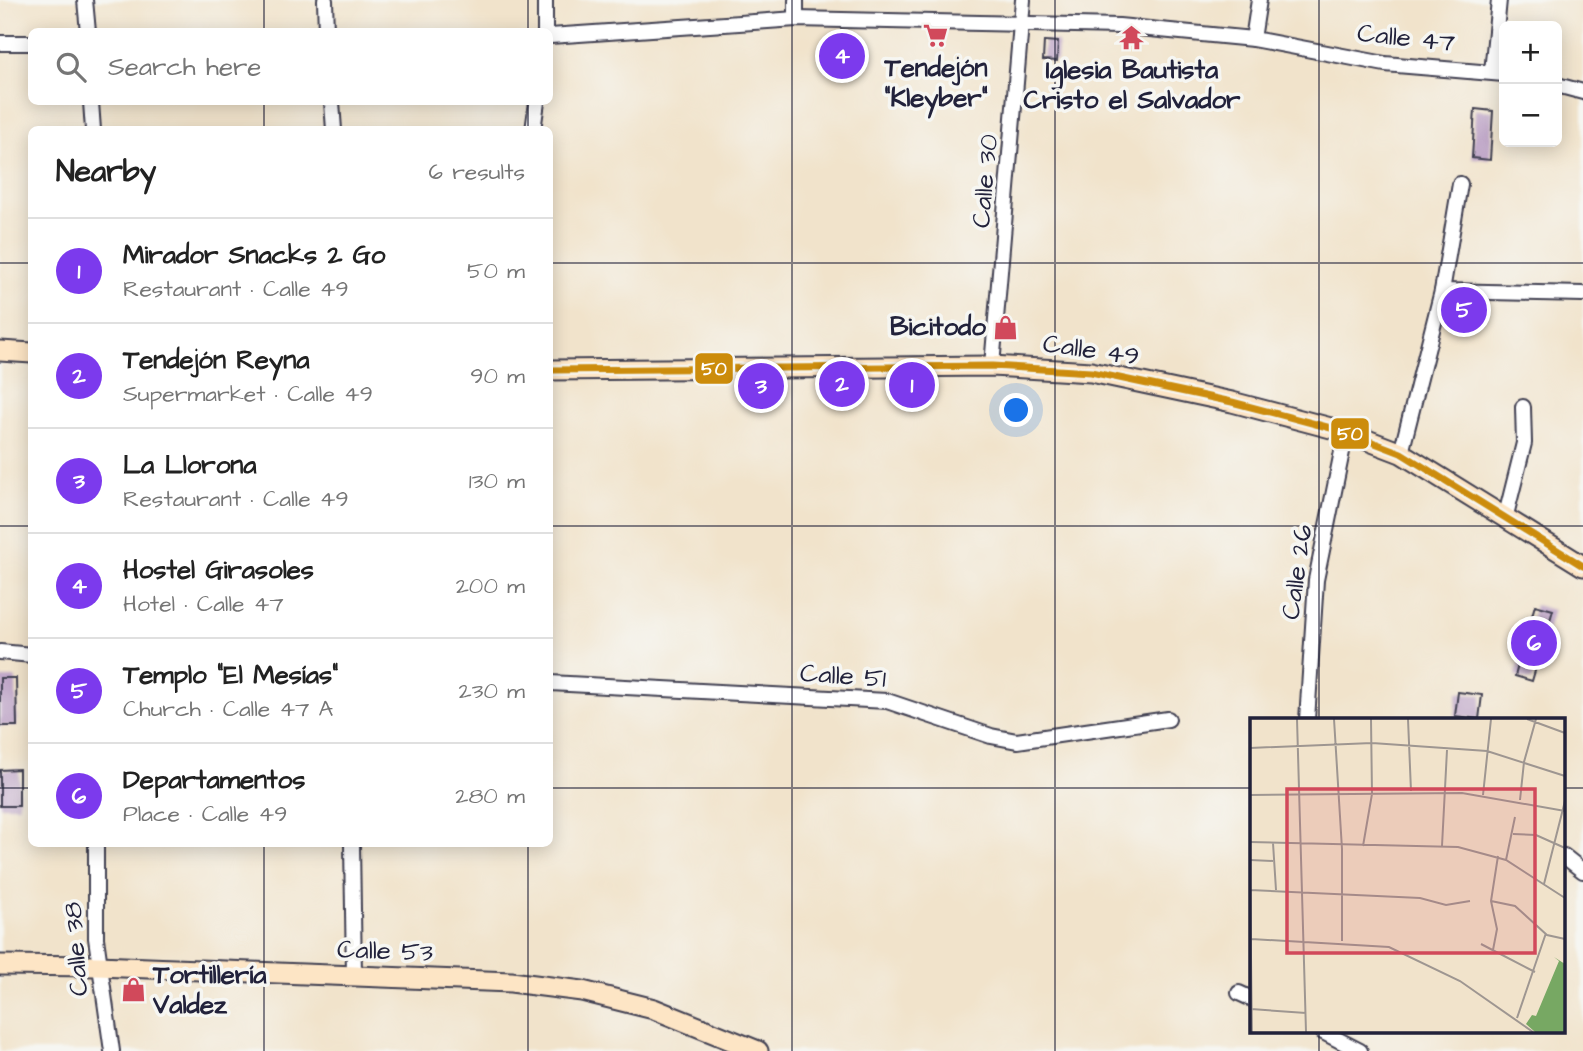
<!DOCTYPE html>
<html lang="en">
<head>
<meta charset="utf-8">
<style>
	body { margin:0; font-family:"Architects Daughter",sans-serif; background:#f2f2f2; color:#222 }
	.controls { position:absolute; right:21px; top:21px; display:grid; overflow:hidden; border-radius:10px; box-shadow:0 4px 18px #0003 }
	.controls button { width:63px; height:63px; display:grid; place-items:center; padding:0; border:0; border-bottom:2px solid #e0e0e0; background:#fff; color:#222; font:35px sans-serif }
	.you { position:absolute; left:1017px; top:411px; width:24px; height:24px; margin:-18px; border:5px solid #fff; border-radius:50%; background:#1a73e8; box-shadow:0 0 0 10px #1a73e833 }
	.badge { display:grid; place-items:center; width:46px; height:46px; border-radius:50%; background:#7c3aed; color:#fff; font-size:23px; font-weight:700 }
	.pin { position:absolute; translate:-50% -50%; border:4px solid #fff; box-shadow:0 2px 7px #0006 }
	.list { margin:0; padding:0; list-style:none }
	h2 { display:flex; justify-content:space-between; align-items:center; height:91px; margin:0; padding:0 28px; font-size:30px }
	h2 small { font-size:23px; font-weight:400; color:#767676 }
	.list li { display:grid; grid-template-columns:46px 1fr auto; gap:21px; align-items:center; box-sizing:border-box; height:105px; padding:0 28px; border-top:2px solid #e0e0e0 }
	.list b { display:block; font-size:26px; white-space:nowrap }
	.list p { margin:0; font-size:23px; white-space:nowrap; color:#767676 }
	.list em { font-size:23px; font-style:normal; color:#767676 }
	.icon { flex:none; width:38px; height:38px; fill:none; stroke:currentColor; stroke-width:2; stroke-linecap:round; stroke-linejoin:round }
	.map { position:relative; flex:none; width:1583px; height:1051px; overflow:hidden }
	.search { position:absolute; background:#fff; box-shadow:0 4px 18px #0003; left:28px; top:28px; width:525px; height:77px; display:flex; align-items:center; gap:18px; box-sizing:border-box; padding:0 24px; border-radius:10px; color:#767676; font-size:26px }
	.panel { position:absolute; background:#fff; box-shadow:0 4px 18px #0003; left:28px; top:126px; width:525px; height:721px; border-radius:10px }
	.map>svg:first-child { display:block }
	.building { fill:#b99ec3 }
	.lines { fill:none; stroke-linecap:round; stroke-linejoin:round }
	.street-casing { stroke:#413f51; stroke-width:18 }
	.secondary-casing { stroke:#413f51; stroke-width:23 }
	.street { stroke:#fff; stroke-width:14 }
	.secondary { stroke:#fde5c5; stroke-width:19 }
	.bus-1-casing { stroke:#f6f6f2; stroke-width:12 }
	.bus-1 { stroke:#cc8c0c; stroke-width:7 }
	.grid { fill:none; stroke:#22223b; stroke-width:2; stroke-opacity:0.55 }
	.labels { text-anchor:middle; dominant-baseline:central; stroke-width:7; stroke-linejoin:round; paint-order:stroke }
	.street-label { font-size:26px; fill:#22223b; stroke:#f6f6f2 }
	.poi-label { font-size:26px; font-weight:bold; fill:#22223b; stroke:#f6f6f2 }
	.inset-road { fill:none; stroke:#9e9691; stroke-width:2 }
	.view { fill:#d1495b; fill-opacity:0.15; stroke:#d1495b; stroke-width:3.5 }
	.inset-edge { fill:none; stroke:#22223b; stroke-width:3.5 }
	.line-badge { stroke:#f6f6f2; stroke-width:2.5 }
	.badge-label { font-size:19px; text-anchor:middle; font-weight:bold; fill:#fff }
</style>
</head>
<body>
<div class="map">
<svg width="1583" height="1051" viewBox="0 0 1583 1051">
	<rect width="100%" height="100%" fill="#f6f6f2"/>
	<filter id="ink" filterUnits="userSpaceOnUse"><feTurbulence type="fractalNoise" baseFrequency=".0143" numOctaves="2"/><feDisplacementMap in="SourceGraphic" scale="14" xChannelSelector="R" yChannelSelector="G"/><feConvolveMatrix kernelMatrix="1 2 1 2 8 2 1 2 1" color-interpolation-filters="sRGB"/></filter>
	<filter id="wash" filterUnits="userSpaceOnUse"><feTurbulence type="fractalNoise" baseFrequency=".00686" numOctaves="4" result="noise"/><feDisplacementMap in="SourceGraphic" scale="28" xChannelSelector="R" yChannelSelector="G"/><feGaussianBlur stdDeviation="1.57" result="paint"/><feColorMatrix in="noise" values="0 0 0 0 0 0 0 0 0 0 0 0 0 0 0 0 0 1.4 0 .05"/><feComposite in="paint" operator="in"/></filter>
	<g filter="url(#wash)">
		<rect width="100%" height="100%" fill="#f1e3cb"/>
		<g id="blocks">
			<g class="building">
				<path d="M1044,41L1058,42L1057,61L1043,60Z"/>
				<path d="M1475,109L1493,111L1490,160L1472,158Z"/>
				<path d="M1535,605L1553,610L1532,681L1515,676Z"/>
				<path d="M0,678H16L17,726H0Z"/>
				<path d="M1458,692L1482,695L1479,719L1455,716Z"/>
				<path d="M19,769V806H0V770Z"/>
			</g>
		</g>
	</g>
	<g filter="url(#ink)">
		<use href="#blocks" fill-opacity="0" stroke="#413f51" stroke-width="2"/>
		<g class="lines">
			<defs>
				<g id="street">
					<path d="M85,0L88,32"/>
					<path d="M325,0L326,32"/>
					<path d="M796,0V19"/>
					<path d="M545,32V0"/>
					<path d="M550,36L796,19L1119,26L1253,39L1385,64L1504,74"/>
					<path d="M1253,39L1259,0"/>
					<path d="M0,43H32"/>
					<path d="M1492,72L1499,0"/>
					<path d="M1557,85L1583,92"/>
					<path d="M91,102L93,130"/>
					<path d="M332,102L334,130"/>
					<path d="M533,130L537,102"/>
					<path d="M1442,291L1583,294"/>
					<path d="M992,366L1023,0"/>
					<path d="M1401,453L1442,291L1460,184"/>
					<path d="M1505,519L1524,443L1523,407"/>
					<path d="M0,652L32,655"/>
					<path d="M550,683L887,701L991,736L1017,741L1168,719"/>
					<path d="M1307,720L1316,580L1346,432"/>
					<path d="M96,844V938L112,1051"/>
					<path d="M352,844L354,976"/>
					<path d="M1564,856L1583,871"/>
					<path d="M1239,993L1252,999"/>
					<path d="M1323,1032L1360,1051"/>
				</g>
				<g id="secondary">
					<path d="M0,351L32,353"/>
					<path d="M550,370L992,366L1091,372L1232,402L1346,432L1401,453L1583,566"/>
					<path d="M0,965L98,966L511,982L582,991L654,1009L758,1051"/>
				</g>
			</defs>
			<use href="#street" class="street-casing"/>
			<use href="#secondary" class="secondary-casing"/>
			<use href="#street" class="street"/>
			<use href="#secondary" class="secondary"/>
			<defs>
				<path id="bus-1" d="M550,370L992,366L1091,372L1232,402L1346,432L1401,453L1583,566"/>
			</defs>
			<use href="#bus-1" class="bus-1-casing"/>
			<use href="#bus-1" class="bus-1"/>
		</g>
	</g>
	<path class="grid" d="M264,0V32M528,0V32M792,0V1051M1055,0V1051M1319,0V720M264,102V130M528,102V130M0,263H32M550,263H1583M0,526H32M550,526H1583M0,788H32M550,788H1252M1564,788H1583M264,844V1051M528,844V1051M1319,1032V1051"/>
	<defs>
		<symbol id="supermarket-bare" viewBox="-9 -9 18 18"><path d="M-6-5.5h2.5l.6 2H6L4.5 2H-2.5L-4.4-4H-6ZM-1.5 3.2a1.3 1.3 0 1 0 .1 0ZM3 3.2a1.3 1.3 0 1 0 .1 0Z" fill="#d1495b" stroke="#f6f6f2" stroke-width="2.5" paint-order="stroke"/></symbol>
		<symbol id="temple-bare" viewBox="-9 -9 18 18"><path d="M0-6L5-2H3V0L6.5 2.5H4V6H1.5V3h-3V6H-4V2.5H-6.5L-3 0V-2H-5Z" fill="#d1495b" stroke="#f6f6f2" stroke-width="2.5" paint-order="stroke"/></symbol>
		<symbol id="shop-bare" viewBox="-9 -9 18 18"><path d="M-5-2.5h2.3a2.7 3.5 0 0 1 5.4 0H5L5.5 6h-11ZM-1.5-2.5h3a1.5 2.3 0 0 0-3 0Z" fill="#d1495b" stroke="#f6f6f2" stroke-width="2.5" paint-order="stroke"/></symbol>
	</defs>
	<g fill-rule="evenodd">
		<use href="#supermarket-bare" x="918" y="18" width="35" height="35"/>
		<use href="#temple-bare" x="1114" y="20" width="35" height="35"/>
		<use href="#shop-bare" x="988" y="310" width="35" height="35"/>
		<use href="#shop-bare" x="116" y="972" width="35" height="35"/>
	</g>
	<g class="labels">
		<g class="street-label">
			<text transform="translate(1406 38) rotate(6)">Calle 47</text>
			<text transform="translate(985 181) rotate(-85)">Calle 30</text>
			<text transform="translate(1091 350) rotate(8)">Calle 49</text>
			<text transform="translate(1297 572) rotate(-82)">Calle 26</text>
			<text transform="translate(843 676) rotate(4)">Calle 51</text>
			<text transform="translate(76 949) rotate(-94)">Calle 38</text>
			<text transform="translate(385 951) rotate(2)">Calle 53</text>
		</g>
		<g class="poi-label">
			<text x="936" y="68">Tendejón<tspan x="936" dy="30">"Kleyber"</tspan></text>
			<text x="1132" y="70">Iglesia Bautista<tspan x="1132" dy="30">Cristo el Salvador</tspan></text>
			<text x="986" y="327" text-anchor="end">Bicitodo</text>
			<text x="153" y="975" text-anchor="start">Tortillería<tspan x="153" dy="30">Valdez</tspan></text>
		</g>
	</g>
	<g transform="translate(1250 718)">
		<rect width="315" height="315" fill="#f1e3cb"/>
		<path d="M304,239L315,246V314H285L276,306L282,297L286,298L309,243Z" fill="#77a863"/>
		<path class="inset-road" d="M47,1L56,314M84,1L92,131V223M158,1L161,73M277,1L315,15M0,30L122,25L237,33L315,58M0,77L212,75L315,93M233,77L241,1M270,82L274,44L286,1M263,116L286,117L315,130M0,124L208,129L256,142L315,180M23,125L26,172M113,128L122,76L121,1M192,128L197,32M0,142L23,143M256,142L265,99M0,164L2,314M294,166L315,83M0,172L170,180L196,187L220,183M241,183L265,188L297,217L315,221M1,221L139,229L210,263L283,314M231,226L285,254M243,232L247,211L241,183L248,138M1,291L56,295M267,300L296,215"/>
		<path class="view" d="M37,71H285V235H37Z"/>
		<rect width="315" height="315" class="inset-edge"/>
	</g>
	<g class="line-badge">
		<rect x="694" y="352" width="40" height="33" rx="7" fill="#cc8c0c"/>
		<rect x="1330" y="417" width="40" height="33" rx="7" fill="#cc8c0c"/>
	</g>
	<g class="badge-label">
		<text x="714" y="375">50</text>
		<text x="1350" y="440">50</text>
	</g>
</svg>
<div class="controls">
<button>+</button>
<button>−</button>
</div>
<div class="you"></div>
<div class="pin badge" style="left:912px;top:385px">1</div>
<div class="pin badge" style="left:842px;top:384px">2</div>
<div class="pin badge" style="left:761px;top:386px">3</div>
<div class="pin badge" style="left:842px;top:56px">4</div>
<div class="pin badge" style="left:1464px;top:310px">5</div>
<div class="pin badge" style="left:1534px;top:643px">6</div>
<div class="search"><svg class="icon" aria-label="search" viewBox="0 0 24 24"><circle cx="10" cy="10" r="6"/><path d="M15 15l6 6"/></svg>Search here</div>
<section class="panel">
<h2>Nearby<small>6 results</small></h2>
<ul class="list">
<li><span class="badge">1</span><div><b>Mirador Snacks 2 Go</b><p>Restaurant · Calle 49</p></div><em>50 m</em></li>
<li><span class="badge">2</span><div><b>Tendejón Reyna</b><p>Supermarket · Calle 49</p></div><em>90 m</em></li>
<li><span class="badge">3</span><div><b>La Llorona</b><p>Restaurant · Calle 49</p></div><em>130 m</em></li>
<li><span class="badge">4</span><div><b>Hostel Girasoles</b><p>Hotel · Calle 47</p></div><em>200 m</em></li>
<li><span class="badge">5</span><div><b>Templo &quot;El Mesías&quot;</b><p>Church · Calle 47 A</p></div><em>230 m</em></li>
<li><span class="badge">6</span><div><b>Departamentos</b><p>Place · Calle 49</p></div><em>280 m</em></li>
</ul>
</section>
</div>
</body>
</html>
